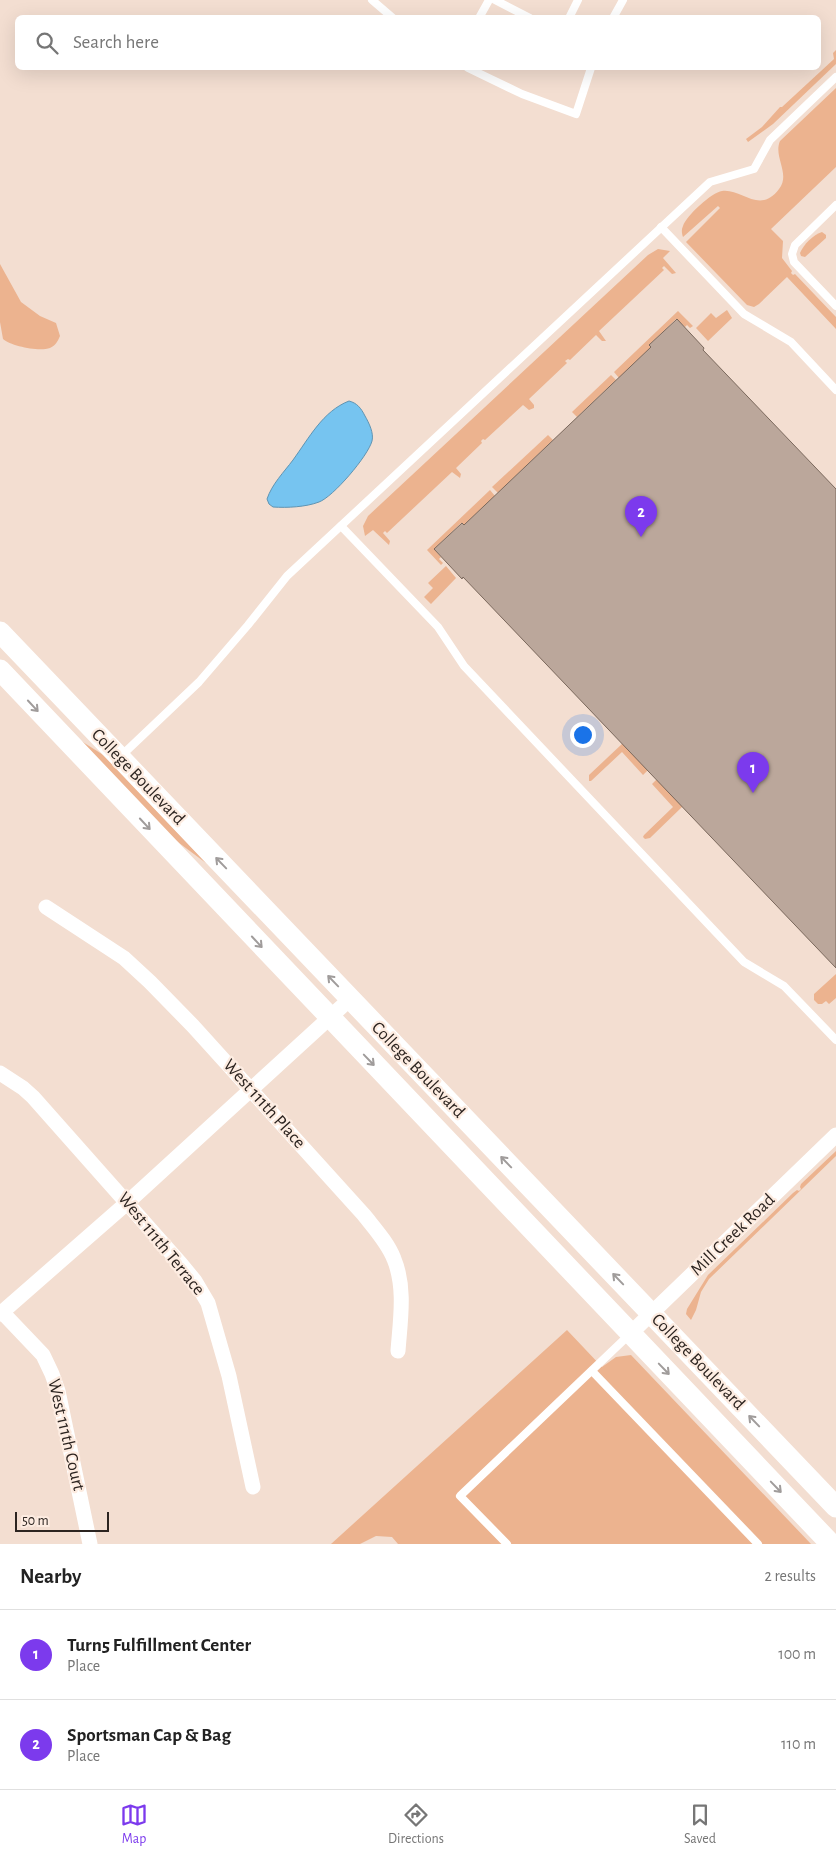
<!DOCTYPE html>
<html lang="en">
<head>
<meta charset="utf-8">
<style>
	body { margin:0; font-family:"Alegreya Sans",sans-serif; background:#f6f6f6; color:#222 }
	.scale { position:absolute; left:15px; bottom:12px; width:94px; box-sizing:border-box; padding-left:5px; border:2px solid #2c2420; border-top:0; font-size:14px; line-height:18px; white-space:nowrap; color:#2c2420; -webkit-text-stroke:4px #fdece1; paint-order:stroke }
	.you { position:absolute; left:582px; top:734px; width:18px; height:18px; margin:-12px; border:4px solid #fff; border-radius:50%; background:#1a73e8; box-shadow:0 0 0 8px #1a73e833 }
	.badge { display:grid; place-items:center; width:32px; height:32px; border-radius:50%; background:#7c3aed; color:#fff; font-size:16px; font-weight:700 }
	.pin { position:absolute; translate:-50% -41px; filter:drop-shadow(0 1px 2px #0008) }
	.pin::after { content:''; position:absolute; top:26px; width:18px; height:15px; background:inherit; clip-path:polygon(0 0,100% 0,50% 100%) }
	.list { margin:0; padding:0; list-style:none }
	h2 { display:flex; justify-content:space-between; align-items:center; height:65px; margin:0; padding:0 20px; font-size:21px }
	h2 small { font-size:16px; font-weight:400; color:#767676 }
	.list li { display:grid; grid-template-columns:32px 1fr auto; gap:15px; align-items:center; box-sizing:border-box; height:90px; padding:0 20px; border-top:1px solid #e0e0e0 }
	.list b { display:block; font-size:19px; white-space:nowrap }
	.list p { margin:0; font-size:16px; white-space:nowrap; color:#767676 }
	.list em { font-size:16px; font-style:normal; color:#767676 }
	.icon { flex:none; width:28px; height:28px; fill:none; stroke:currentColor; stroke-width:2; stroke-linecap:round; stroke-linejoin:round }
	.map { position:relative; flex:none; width:836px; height:1544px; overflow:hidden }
	.search { position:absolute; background:#fff; box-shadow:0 5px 20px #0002; left:15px; right:15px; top:15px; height:55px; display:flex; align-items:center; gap:12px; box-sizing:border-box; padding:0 18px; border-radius:8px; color:#767676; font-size:19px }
	.sheet { height:245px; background:#fff }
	nav { display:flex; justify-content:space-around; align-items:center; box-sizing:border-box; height:70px; border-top:1px solid #e0e0e0; background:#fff; font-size:14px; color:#767676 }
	nav a { display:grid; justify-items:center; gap:2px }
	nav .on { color:#7c3aed }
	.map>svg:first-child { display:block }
	.green { fill:#ecb38f }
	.water { fill:#76c4f0; stroke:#6094b2 }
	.building { fill:#bba79b; stroke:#7a685c }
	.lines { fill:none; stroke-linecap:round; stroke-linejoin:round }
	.lane { stroke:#fff; stroke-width:8 }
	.street { stroke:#fff; stroke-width:15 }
	.secondary { stroke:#fff; stroke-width:21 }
	.oneway { stroke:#a09c9b }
	.labels { text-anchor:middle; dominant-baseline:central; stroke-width:4.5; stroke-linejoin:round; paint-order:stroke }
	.street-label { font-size:18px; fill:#2c2420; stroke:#fdece1 }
</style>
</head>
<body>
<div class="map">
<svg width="836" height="1544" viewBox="0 0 836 1544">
	<rect width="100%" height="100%" fill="#f3ded1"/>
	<g class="green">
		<path d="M836,50V64L773,124L748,142L746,139L762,127L780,107H782L834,59L833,53Z"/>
		<path d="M836,88V167L771,229L783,241L782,258L792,271L791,273L793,275L795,274L836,317V329L787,277L759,304L754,307L747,305L686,242L720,208L718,206L683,237C682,234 681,230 683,226C686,216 712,192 722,191C741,188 760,215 779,189C791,174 773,157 780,141Z"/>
		<path d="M822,232L826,235V238L805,257L801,256L800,253C803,245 814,234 822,232Z"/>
		<path d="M658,249L670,251L663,258L676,273L672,274L664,266L662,268L664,270L599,331L606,341H602L596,335L570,360L568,359L565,361L567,363L529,399L534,405V408L529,410L523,405L485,440L483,439L481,441L482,443L456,468L461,474L460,478L452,472L387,533L385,531L383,533L390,541L389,545L373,530L365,536L363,526L368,516L648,255Z"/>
		<path d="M0,264L21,302L40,316L56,323L60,336C58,341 55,346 50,348C39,352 11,346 3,339L0,322Z"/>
		<path d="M727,310L732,318L708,341L696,328L711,313L716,318Z"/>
		<path d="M678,311L693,326L690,328L687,325L685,327L676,319L649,345L651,347L619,378L614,372Z"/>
		<path d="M611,375L616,380L577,417L572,412Z"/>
		<path d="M548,435L553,440L498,493L492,487Z"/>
		<path d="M490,490L495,496L464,525L461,523L434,549L441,557L439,559L443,563L441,565L427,550Z"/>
		<path d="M446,566L456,578L431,604L424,597L433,588L428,583Z"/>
		<path d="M78,739L105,756L206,863L171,837Z"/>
		<path d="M623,743L648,770L643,775L622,752L591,781H589V775Z"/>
		<path d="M657,779L683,806L650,838L645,839L643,837L644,835L673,807L652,784Z"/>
		<path d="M836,974V998L829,1004L826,1001L822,1004H818L814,1000V994Z"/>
		<path d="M836,1151V1156L709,1279L701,1292L696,1310L691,1320L686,1314L687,1309L708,1275L793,1193L797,1190L799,1191L801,1189L800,1187L801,1184Z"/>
		<path d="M567,1330L602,1367L616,1357L631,1355L811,1544H398L392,1537L376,1536L360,1544H331Z"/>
	</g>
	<path class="water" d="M349,401C357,403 361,408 365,416C369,423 374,433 372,441C368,456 333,497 319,502C306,507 287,508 273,507L269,504L267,499C272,484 284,472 293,460C309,438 323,411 349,401Z"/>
	<path class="building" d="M677,319L704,348L703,350L836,489V968L463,577L462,579L434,549L462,523L464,525L651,347L649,345Z"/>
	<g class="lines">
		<g class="lane">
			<path d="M372,0L393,18"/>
			<path d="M495,0L530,18"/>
			<path d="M479,18L489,0"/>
			<path d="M569,18L578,0"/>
			<path d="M613,18L623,0"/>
			<path d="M468,68L522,94L576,114L591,68"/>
			<path d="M836,205L795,245L792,254L794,262L836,306"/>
			<path d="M661,227L744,314L791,342L836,390"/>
			<path d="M341,526L438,627L464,666L744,962L784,986L836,1040"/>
			<path d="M121,756L199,682L248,625L287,576L710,182L754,169L770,140L836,77"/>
			<path d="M592,1371L758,1544"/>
			<path d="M507,1544L460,1496L630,1334"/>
		</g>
		<g class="street">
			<path d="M46,907L124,958L150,982L193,1026L364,1215C375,1229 388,1243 394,1259C406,1288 400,1322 398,1351"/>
			<path d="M0,1073L23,1088L33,1097L181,1264L195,1281L208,1303L229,1376L253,1487"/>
			<path d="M2,1312L43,1355L52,1374L58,1391L90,1544"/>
			<path d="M0,1314L128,1202L350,999"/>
			<path d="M630,1334L836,1135"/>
		</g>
		<g class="secondary">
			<path d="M0,632L836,1507"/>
			<path d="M0,670L831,1544"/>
		</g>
	</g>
	<defs><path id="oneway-shaft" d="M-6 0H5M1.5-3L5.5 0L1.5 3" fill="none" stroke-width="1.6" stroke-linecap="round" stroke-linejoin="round" transform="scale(1.25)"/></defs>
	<g class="oneway">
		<use href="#oneway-shaft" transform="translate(33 706) rotate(47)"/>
		<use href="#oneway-shaft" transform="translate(145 824) rotate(47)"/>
		<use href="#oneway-shaft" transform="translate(221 863) rotate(-134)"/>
		<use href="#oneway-shaft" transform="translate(257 942) rotate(47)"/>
		<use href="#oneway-shaft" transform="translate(333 981) rotate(-134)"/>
		<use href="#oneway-shaft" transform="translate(369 1060) rotate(46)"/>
		<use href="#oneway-shaft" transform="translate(506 1162) rotate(-134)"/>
		<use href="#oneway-shaft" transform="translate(618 1279) rotate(-134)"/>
		<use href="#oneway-shaft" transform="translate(664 1369) rotate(46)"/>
		<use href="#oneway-shaft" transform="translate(754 1421) rotate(-134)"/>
		<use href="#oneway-shaft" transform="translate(776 1487) rotate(46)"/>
	</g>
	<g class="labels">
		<g class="street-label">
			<text transform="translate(138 777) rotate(46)">College Boulevard</text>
			<text transform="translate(418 1070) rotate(46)">College Boulevard</text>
			<text transform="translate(264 1104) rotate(48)">West 111th Place</text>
			<text transform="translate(733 1235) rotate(-44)">Mill Creek Road</text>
			<text transform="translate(161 1244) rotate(51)">West 111th Terrace</text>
			<text transform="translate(698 1362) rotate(46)">College Boulevard</text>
			<text transform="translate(66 1435) rotate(77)">West 111th Court</text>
		</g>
	</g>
</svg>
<div class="scale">50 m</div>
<div class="you"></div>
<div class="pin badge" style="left:753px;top:793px">1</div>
<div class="pin badge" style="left:641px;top:537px">2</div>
<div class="search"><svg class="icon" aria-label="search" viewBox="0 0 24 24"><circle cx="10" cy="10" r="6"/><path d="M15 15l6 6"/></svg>Search here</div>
</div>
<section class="sheet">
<h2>Nearby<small>2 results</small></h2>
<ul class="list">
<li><span class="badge">1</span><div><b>Turn5 Fulfillment Center</b><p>Place</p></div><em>100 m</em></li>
<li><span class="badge">2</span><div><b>Sportsman Cap &amp; Bag</b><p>Place</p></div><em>110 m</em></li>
</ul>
</section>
<nav>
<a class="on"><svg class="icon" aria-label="map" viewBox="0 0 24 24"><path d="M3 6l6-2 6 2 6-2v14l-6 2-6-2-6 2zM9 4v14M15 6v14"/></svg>Map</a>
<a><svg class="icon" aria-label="directions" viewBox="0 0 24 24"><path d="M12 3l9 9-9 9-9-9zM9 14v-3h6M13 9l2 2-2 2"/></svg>Directions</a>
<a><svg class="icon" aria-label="saved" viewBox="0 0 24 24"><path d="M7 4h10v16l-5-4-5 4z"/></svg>Saved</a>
</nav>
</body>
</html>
